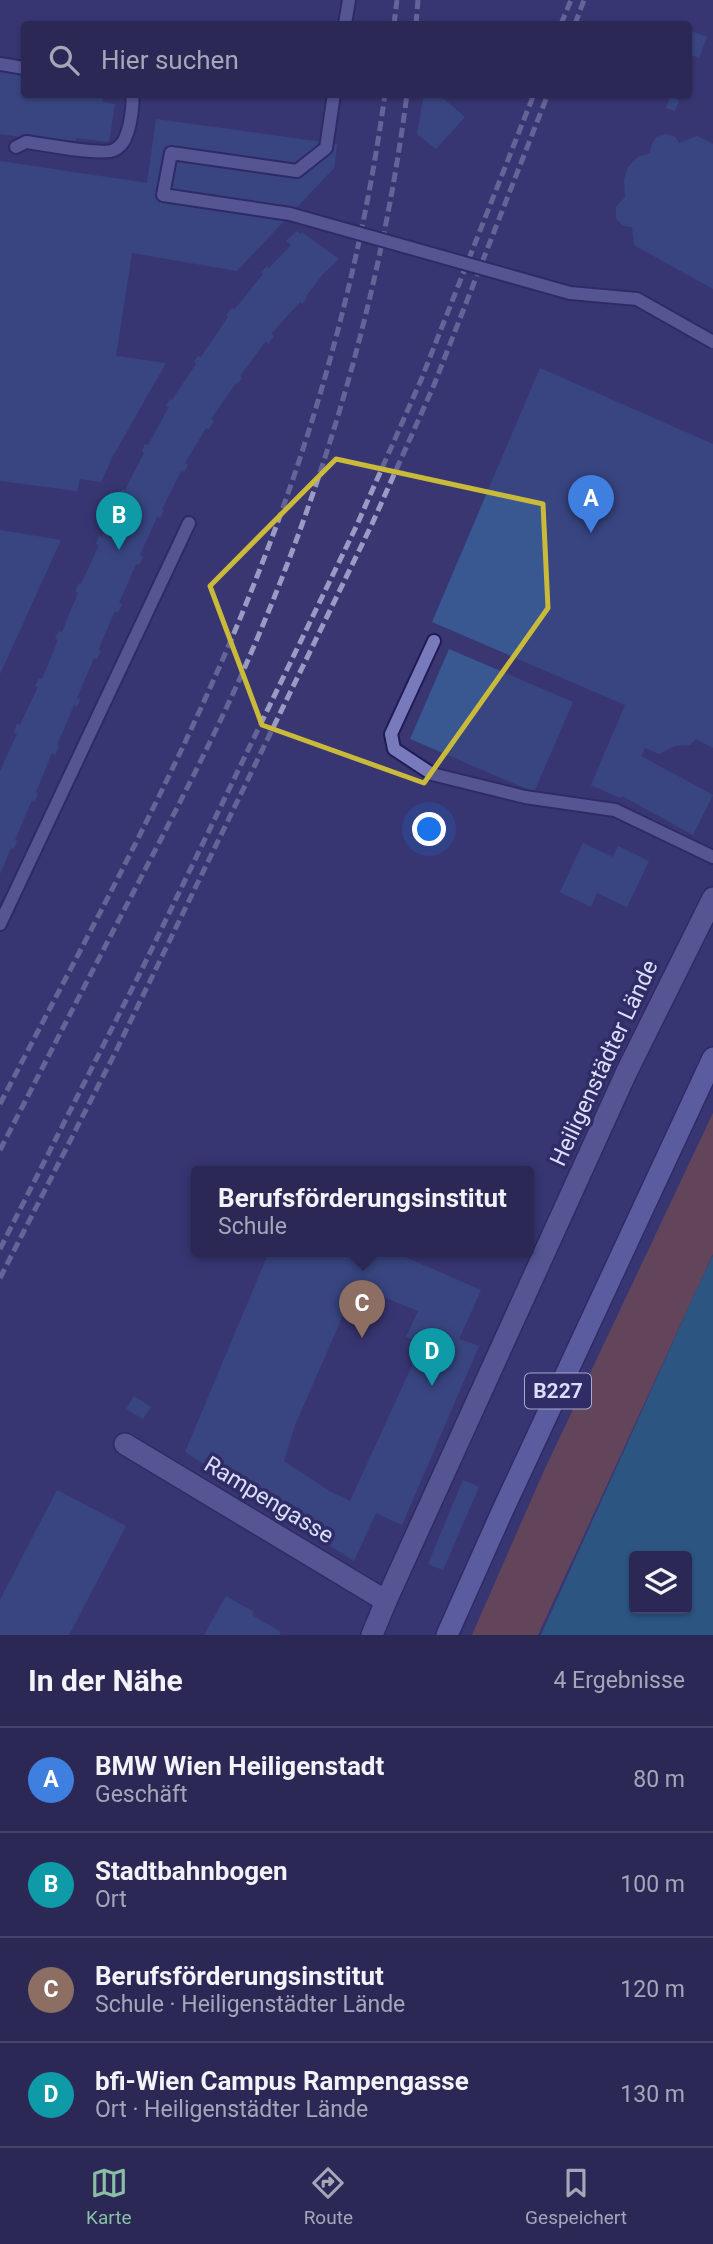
<!DOCTYPE html>
<html lang="de">
<head>
<meta charset="utf-8">
<style>
	body { margin:0; font-family:Roboto,sans-serif; background:#373460; color:#f1f3f6 }
	.controls { position:absolute; right:21px; bottom:21px; display:grid; overflow:hidden; border-radius:7px; box-shadow:0 2px 5px #0004 }
	.controls button { width:63px; height:63px; display:grid; place-items:center; padding:0; border:0; border-bottom:2px solid #47446c; background:#2b2856; color:#f1f3f6; font:35px sans-serif }
	.you { position:absolute; left:430px; top:830px; width:24px; height:24px; margin:-18px; border:5px solid #fff; border-radius:50%; background:#1a73e8; box-shadow:0 0 0 10px #1a73e833 }
	.badge { display:grid; place-items:center; width:46px; height:46px; border-radius:50%; background:#8abfa5; color:#fff; font-size:23px; font-weight:700 }
	.pin { position:absolute; translate:-50% -58px; filter:drop-shadow(0 2px 4px #0008) }
	.pin::after { content:''; position:absolute; top:37px; width:24px; height:21px; background:inherit; clip-path:polygon(0 0,100% 0,50% 100%) }
	.popup { position:absolute; left:191px; top:1166px; width:343px; height:91px; box-sizing:border-box; display:grid; place-content:center; border-radius:7px; background:#2b2856; filter:drop-shadow(0 2px 5px #0005); font-size:23px; white-space:nowrap; color:#a6a6b9 }
	.popup b { font-size:26px; color:#f1f3f6 }
	.popup::after { content:''; position:absolute; left:50%; top:100%; margin-left:-14px; border:14px solid transparent; border-top-color:#2b2856 }
	.list { margin:0; padding:0; list-style:none }
	h2 { display:flex; justify-content:space-between; align-items:center; height:91px; margin:0; padding:0 28px; font-size:30px }
	h2 small { font-size:23px; font-weight:400; color:#a6a6b9 }
	.list li { display:grid; grid-template-columns:46px 1fr auto; gap:21px; align-items:center; box-sizing:border-box; height:105px; padding:0 28px; border-top:2px solid #47446c }
	.list b { display:block; font-size:26px; white-space:nowrap }
	.list p { margin:0; font-size:23px; white-space:nowrap; color:#a6a6b9 }
	.list em { font-size:23px; font-style:normal; color:#a6a6b9 }
	.icon { flex:none; width:38px; height:38px; fill:none; stroke:currentColor; stroke-width:2; stroke-linecap:round; stroke-linejoin:round }
	.map { position:relative; flex:none; width:713px; height:1635px; overflow:hidden }
	.search { position:absolute; background:#2b2856; box-shadow:0 2px 5px #0004; left:21px; right:21px; top:21px; height:77px; display:flex; align-items:center; gap:18px; box-sizing:border-box; padding:0 24px; border-radius:7px; color:#a6a6b9; font-size:26px }
	.sheet { height:511px; background:#2b2856 }
	nav { display:flex; justify-content:space-around; align-items:center; box-sizing:border-box; height:98px; border-top:2px solid #47446c; background:#2b2856; font-size:19px; color:#a6a6b9 }
	nav a { display:grid; justify-items:center; gap:4px }
	nav .on { color:#8abfa5 }
	.map>svg:first-child { display:block }
	.green { fill:#96573e }
	.water { fill:#217b95; fill-rule:evenodd }
	.building { fill:#395790; fill-rule:evenodd }
	.lines { fill:none; stroke-linecap:round; stroke-linejoin:round }
	.lane-casing { stroke:#211b55; stroke-width:16 }
	.street-casing { stroke:#211b55; stroke-width:24 }
	.highway-casing { stroke:#211b55; stroke-width:24 }
	.lane { stroke:#797abc; stroke-width:12 }
	.street { stroke:#797abc; stroke-width:21 }
	.highway { stroke:#8688d4; stroke-width:21 }
	.rail { stroke:#9a9bc4; stroke-width:5; stroke-dasharray:10 5; stroke-linecap:butt }
	.lane-bridge-casing { stroke:#211b55; stroke-width:16; stroke-linecap:butt }
	.lane-bridge { stroke:#797abc; stroke-width:12 }
	.marked { fill:none; stroke:#caba3a; stroke-width:5; stroke-linejoin:round }
	.labels { text-anchor:middle; dominant-baseline:central; stroke-width:7; stroke-linejoin:round; paint-order:stroke }
	.shield { fill:#2f2c66; stroke:#a7a9ce; stroke-width:2 }
	.shield-label { font-size:21px; font-weight:bold; fill:#dbdefb }
	.street-label { font-size:23px; fill:#dbdefb; stroke:#2f2c66 }
</style>
</head>
<body>
<div class="map">
<svg width="713" height="1635" viewBox="0 0 713 1635">
	<rect width="100%" height="100%" fill="#393672"/>
	<path class="green" d="M713,1113V1254L538,1635H472L543,1473Z"/>
	<path class="water" d="M713,1255V1635H541L695,1293ZM634,1556H687V1609H634Z"/>
	<g class="building">
		<path d="M688,30L707,37L699,58L688,54Z"/>
		<path d="M0,70L24,73V94H104L102,102L115,104L109,142L76,138L75,145L0,134Z"/>
		<path d="M424,94H438L465,117L436,149L417,134Z"/>
		<path d="M670,97L679,100L675,111L666,108Z"/>
		<path d="M156,119L337,144L334,168L237,271L132,253L116,356L166,363L113,456L101,482L80,479L77,491L0,481V161L147,183Z"/>
		<path d="M666,134L674,136L679,143L697,136L713,144V289L634,245L632,227L623,226L616,218V207L625,197L624,180L628,167L638,157L650,153L651,146L656,137Z"/>
		<path d="M297,231L300,234L302,232L339,259L323,274L306,296L307,297L302,304L300,302L271,334L274,336L268,344L266,341L240,376L242,378L237,384L236,383L211,419L214,421L209,429L206,428L185,463L188,465L184,472L181,471L162,509L164,510L160,518L157,517L140,555L143,557L139,565L136,564L119,603L122,604L118,613L115,611L98,650L101,651L97,659L94,658L77,698L80,699L77,707L74,705L57,745L59,747L55,755L52,753L36,792L38,794L34,802L32,800L15,840L17,841L14,849L11,848L0,874V771L17,734L14,733L17,724L20,725L38,687L35,686L39,678L42,679L58,640L55,638L59,631L62,632L78,593L75,591L79,583L81,584L99,545L96,544L99,536L102,537L122,498L119,496L122,489L125,490L144,453L142,451L145,444L148,445L169,407L166,406L170,399L172,400L196,364L194,362L198,356L201,357L228,317L226,315L232,308L234,310L263,274L261,272L267,266L269,268L291,245L286,241Z"/>
		<path d="M540,368L713,444V748L696,739L690,745L675,746L659,754L645,748L641,756L713,795L693,835L622,796L620,798L591,785L625,705L432,622Z"/>
		<path d="M0,530L61,540L0,674Z"/>
		<path d="M449,649L573,702L534,792L410,739Z"/>
		<path d="M583,843L613,857L618,846L649,861L627,907L597,893L591,907L560,892Z"/>
		<path d="M269,1252H394L481,1290L459,1339L479,1346L402,1525L376,1513L354,1561L185,1452ZM356,1286L418,1311L406,1337L422,1344L350,1501L331,1492L284,1461L295,1425Z"/>
		<path d="M134,1396L151,1407L143,1419L126,1409Z"/>
		<path d="M463,1480L479,1487L443,1570L428,1564Z"/>
		<path d="M57,1490L126,1526L69,1635H0V1600Z"/>
		<path d="M226,1596L254,1612L252,1615L281,1632L279,1635H204Z"/>
	</g>
	<g class="lines">
		<defs>
			<g id="lane">
				<path d="M345,24L349,0"/>
				<path d="M0,64L24,68"/>
				<path d="M16,147L26,142C43,144 102,156 114,150C124,145 126,137 129,127C131,117 134,105 132,94"/>
				<path d="M434,641L391,734L394,749L432,774L525,797L615,810L713,857"/>
				<path d="M0,924L189,523"/>
			</g>
			<g id="street">
				<path d="M125,1444L386,1601"/>
				<path d="M372,1635L386,1601L627,1071L713,898"/>
			</g>
			<path id="highway" d="M447,1635L501,1514L713,1058"/>
		</defs>
		<use href="#lane" class="lane-casing"/>
		<use href="#street" class="street-casing"/>
		<use href="#highway" class="highway-casing"/>
		<use href="#lane" class="lane"/>
		<use href="#street" class="street"/>
		<use href="#highway" class="highway"/>
		<g class="rail">
			<path d="M394,24L397,0"/>
			<path d="M416,24L418,0"/>
			<path d="M561,24L571,0"/>
			<path d="M575,24L584,0"/>
			<path d="M0,1104C89,932 185,760 256,579C318,423 362,261 385,94"/>
			<path d="M0,1150C45,1063 89,977 134,891C177,808 221,725 257,639C331,465 383,282 407,94"/>
			<path d="M0,1249L142,969L356,527L421,380L534,94"/>
			<path d="M0,1278L116,1051L372,524L434,385L548,94"/>
		</g>
		<defs>
			<path id="lane-bridge" d="M334,94L326,148L297,171L171,153L163,195L290,214L570,293L637,299L713,342"/>
		</defs>
		<use href="#lane-bridge" class="lane-bridge-casing"/>
		<use href="#lane-bridge" class="lane-bridge"/>
	</g>
	<path d="M0 0H713V1635H0ZM336,459L543,504L548,608L424,783L262,725L210,586Z" fill="#393672" fill-opacity=".55" fill-rule="evenodd"/>
	<path class="marked" d="M336,459L543,504L548,608L424,783L262,725L210,586Z"/>
	<g class="labels">
		<rect class="shield" x="525" y="1373.5" width="66" height="35" rx="5"/>
		<g class="shield-label">
			<text x="558" y="1391">B227</text>
		</g>
		<g class="street-label">
			<text transform="translate(604 1063) rotate(-65)">Heiligenstädter Lände</text>
			<text transform="translate(269 1500) rotate(31)">Rampengasse</text>
		</g>
	</g>
</svg>
<div class="controls">
<button><svg class="icon" aria-label="layers" viewBox="0 0 24 24"><path d="M12 4l9 5-9 5-9-5zM3 14l9 5 9-5"/></svg></button>
</div>
<div class="you"></div>
<div class="pin badge" style="left:591px;top:533px;background:#3f7fe0">A</div>
<div class="pin badge" style="left:119px;top:550px;background:#0f9aa8">B</div>
<div class="pin badge" style="left:362px;top:1338px;background:#8d6e63">C</div>
<div class="popup"><b>Berufsförderungsinstitut</b>Schule</div>
<div class="pin badge" style="left:432px;top:1386px;background:#0f9aa8">D</div>
<div class="search"><svg class="icon" aria-label="search" viewBox="0 0 24 24"><circle cx="10" cy="10" r="6"/><path d="M15 15l6 6"/></svg>Hier suchen</div>
</div>
<section class="sheet">
<h2>In der Nähe<small>4 Ergebnisse</small></h2>
<ul class="list">
<li><span class="badge" style="background:#3f7fe0">A</span><div><b>BMW Wien Heiligenstadt</b><p>Geschäft</p></div><em>80 m</em></li>
<li><span class="badge" style="background:#0f9aa8">B</span><div><b>Stadtbahnbogen</b><p>Ort</p></div><em>100 m</em></li>
<li><span class="badge" style="background:#8d6e63">C</span><div><b>Berufsförderungsinstitut</b><p>Schule · Heiligenstädter Lände</p></div><em>120 m</em></li>
<li><span class="badge" style="background:#0f9aa8">D</span><div><b>bfi-Wien Campus Rampengasse</b><p>Ort · Heiligenstädter Lände</p></div><em>130 m</em></li>
</ul>
</section>
<nav>
<a class="on"><svg class="icon" aria-label="map" viewBox="0 0 24 24"><path d="M3 6l6-2 6 2 6-2v14l-6 2-6-2-6 2zM9 4v14M15 6v14"/></svg>Karte</a>
<a><svg class="icon" aria-label="directions" viewBox="0 0 24 24"><path d="M12 3l9 9-9 9-9-9zM9 14v-3h6M13 9l2 2-2 2"/></svg>Route</a>
<a><svg class="icon" aria-label="saved" viewBox="0 0 24 24"><path d="M7 4h10v16l-5-4-5 4z"/></svg>Gespeichert</a>
</nav>
</body>
</html>
